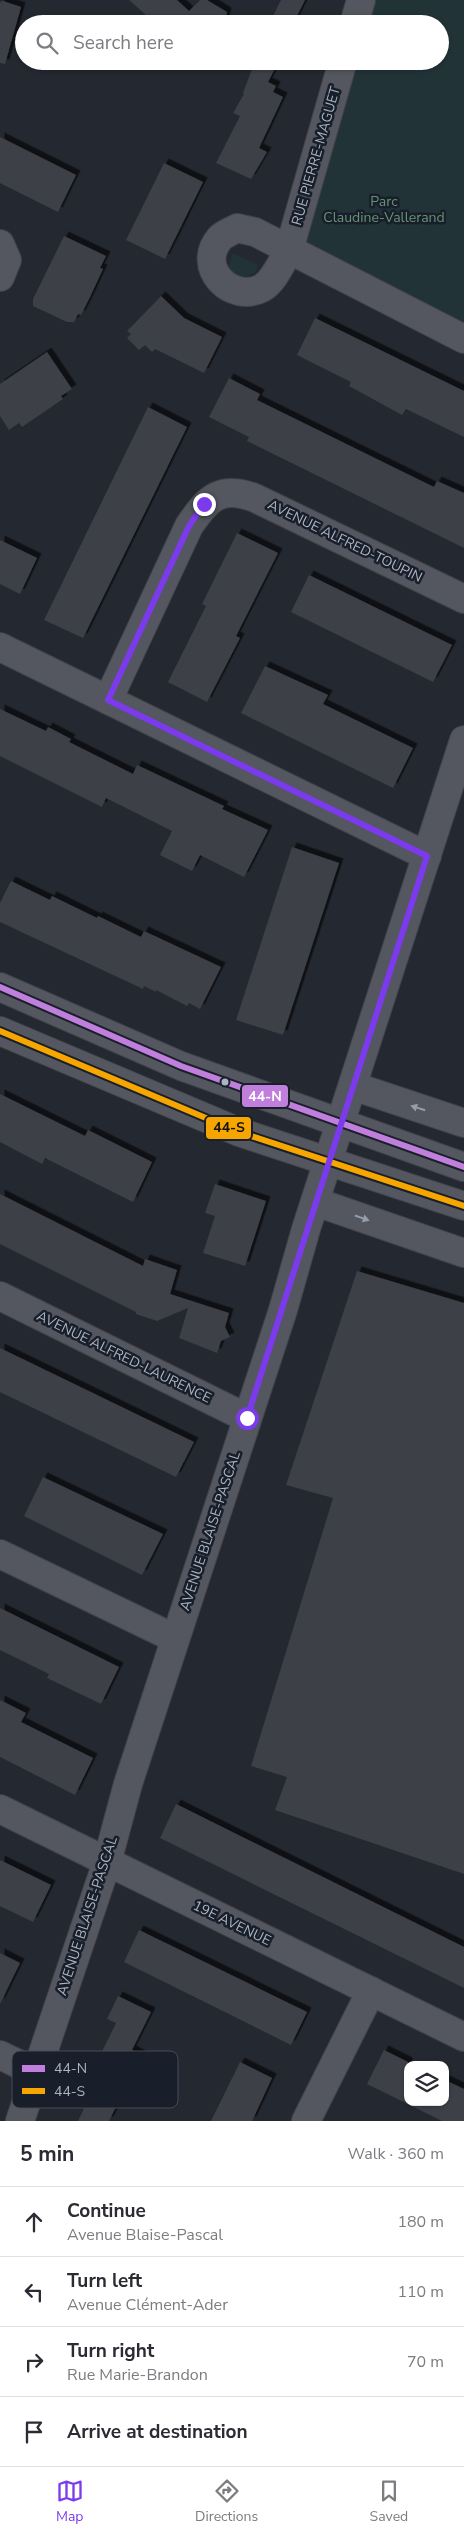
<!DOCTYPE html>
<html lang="en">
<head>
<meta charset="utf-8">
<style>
	body { margin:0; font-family:"Nunito Sans",sans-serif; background:#f2f2f3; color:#2b2b33 }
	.controls { position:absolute; right:15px; bottom:15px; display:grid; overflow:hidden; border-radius:10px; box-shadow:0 1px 4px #0004 }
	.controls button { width:45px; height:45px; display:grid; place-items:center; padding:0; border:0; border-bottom:1px solid #e1e1e2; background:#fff; color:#2b2b33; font:25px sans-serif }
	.stop { position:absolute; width:15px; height:15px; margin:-11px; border:4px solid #7c3aed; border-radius:50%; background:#fff }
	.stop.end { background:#7c3aed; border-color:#fff; box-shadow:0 1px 5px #0008 }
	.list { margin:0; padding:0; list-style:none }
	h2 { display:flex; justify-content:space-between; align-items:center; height:65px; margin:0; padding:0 20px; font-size:21px }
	h2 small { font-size:16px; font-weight:400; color:#7c7c81 }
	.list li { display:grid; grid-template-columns:32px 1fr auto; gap:15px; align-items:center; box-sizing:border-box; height:70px; padding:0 20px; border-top:1px solid #e1e1e2 }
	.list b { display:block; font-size:19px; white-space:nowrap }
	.list p { margin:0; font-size:16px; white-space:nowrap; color:#7c7c81 }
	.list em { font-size:16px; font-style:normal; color:#7c7c81 }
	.icon { flex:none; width:28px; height:28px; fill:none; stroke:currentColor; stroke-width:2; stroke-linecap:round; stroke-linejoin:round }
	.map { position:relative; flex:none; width:464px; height:2121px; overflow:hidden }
	.search { position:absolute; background:#fff; box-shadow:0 1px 4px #0004; left:15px; right:15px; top:15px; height:55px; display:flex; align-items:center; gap:12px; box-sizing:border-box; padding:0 18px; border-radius:28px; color:#7c7c81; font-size:19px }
	.sheet { height:345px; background:#fff }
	nav { display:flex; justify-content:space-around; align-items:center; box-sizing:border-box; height:70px; border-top:1px solid #e1e1e2; background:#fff; font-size:14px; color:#7c7c81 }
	nav a { display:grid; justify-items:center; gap:2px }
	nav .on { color:#7c3aed }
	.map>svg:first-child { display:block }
	.green { fill:#223337 }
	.building { fill:#3c3f47; filter:url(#shadow) }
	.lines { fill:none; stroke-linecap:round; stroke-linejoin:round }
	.minor-casing { stroke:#404349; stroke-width:30 }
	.minor { stroke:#54575f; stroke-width:28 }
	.bus-1-casing { stroke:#181f2a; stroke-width:10 }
	.bus-2-casing { stroke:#181f2a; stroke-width:10 }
	.bus-1 { stroke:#c07fdc; stroke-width:6 }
	.bus-2 { stroke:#f7a600; stroke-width:6 }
	.oneway { fill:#969daa }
	.route { stroke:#7c3aed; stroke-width:6 }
	.bus-dot { fill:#acb4c3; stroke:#181f2a; stroke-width:2 }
	.labels { text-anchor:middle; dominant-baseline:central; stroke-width:5; stroke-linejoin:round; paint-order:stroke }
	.street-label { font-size:14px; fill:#acb4c3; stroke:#181f2a }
	.park-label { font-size:14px; fill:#659373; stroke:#181f2a }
	.key { fill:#181f2a; stroke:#444c58; stroke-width:1 }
	.key-label { font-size:14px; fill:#acb4c3 }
	.line-badge { stroke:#181f2a; stroke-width:2 }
	.badge-label { font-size:14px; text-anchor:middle; font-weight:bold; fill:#fff }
	.pale-badge-label { font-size:14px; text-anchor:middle; font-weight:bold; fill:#111 }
</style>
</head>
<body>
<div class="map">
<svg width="464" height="2121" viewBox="0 0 464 2121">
	<defs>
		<filter id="shadow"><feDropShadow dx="4.5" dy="-4.5" stdDeviation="0" flood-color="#0009"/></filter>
	</defs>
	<rect width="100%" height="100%" fill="#242830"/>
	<g class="green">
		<path d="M361,0H464V339L289,250L343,61H440V24H354Z"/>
		<path d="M233,253L258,265L255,273L244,277L234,274L229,266Z"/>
	</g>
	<g class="building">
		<path d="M129,0H177L189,11L200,0H207L227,12L224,24H156Z"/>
		<path d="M281,0H305L293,24H269Z"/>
		<path d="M3,1L21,7L5,64L0,63V2Z"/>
		<path d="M255,61H279L268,82L276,86L273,92L283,97L259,148L267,152L251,179L216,163L240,116L233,113L244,94L243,93Z"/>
		<path d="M0,137L76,175L58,212L0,183Z"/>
		<path d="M164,163L203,182L165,259L126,240Z"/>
		<path d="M64,236L106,256L100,268L103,269L90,297L81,315L78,314L74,322H67L33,306V299Z"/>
		<path d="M161,296L184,318L222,337L204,373L155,349L152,352L145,345L139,350L127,338L131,334L127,331Z"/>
		<path d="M315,318L464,391V437L406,409L402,415L349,386L351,382L297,355Z"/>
		<path d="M47,352L72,389L61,396L63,399L22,427L19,423L9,430L0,416V384Z"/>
		<path d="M229,378L260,394L257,400L385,463L434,487L437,481L464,493V548L247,441L249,437L209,417Z"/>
		<path d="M148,407L187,427L83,638L44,620Z"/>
		<path d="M237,533L278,553L236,636L240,638L207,702L168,682L206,606L202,604Z"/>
		<path d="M0,540L37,558L20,594L0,584Z"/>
		<path d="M309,575L452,645L433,682L291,612Z"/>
		<path d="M265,666L328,695L323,704L413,748L393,788L241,713Z"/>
		<path d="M0,709L46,731L48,727L71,739L69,742L133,774L137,765L224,806L222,809L268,830L244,877L200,855L192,871L160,855L172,831L106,798L102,807L0,756Z"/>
		<path d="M292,847L339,863L283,1035L236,1020Z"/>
		<path d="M11,881L50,900L52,896L97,918L98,916L141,937L144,931L221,967L200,1009L189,1003L187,1006L156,990V992L144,986L143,989L0,922V903Z"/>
		<path d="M0,1094L85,1136L88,1130L152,1162L133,1202L45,1158L42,1164L0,1142Z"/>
		<path d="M215,1184L266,1201L245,1266L203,1253L215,1216L205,1213Z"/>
		<path d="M0,1194L143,1266L145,1259L177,1270L170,1294L229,1313L225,1327L230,1337L221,1341L217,1353L179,1338L188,1308L157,1321L136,1314V1312L0,1244Z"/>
		<path d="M357,1271L464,1303V1874L275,1810L287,1777L251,1766L333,1498L286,1485Z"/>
		<path d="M0,1348L194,1442L176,1477L0,1392Z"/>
		<path d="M43,1477L163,1534L142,1575L24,1516Z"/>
		<path d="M0,1608L119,1667L101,1704L47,1678L49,1674L0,1650Z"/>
		<path d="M0,1700L26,1713L21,1722L93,1758L75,1795L0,1757Z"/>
		<path d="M176,1804L464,1947V1988L160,1838Z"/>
		<path d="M0,1860L51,1885L33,1922L0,1906Z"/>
		<path d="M139,1930L307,2012L291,2045L124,1962Z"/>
		<path d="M0,1953L20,1963L0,2004Z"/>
		<path d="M118,1996L151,2012L132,2050L141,2055L109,2121H78L95,2085L87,2082L116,2023L107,2019Z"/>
		<path d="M384,2050L408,2062V2102H445V2080L464,2089V2121H442L367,2084Z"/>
		<path d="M240,2062L272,2078L252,2121H211Z"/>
	</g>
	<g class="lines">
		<defs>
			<g id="minor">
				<path d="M354,24L361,0"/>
				<path d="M343,61L289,250C282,262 274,281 262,288C231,304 195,267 220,238C224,234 232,231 237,228L255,232L464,339"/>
				<path d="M0,244L7,260L0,277"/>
				<path d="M0,647L427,856"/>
				<path d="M108,700L189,526C208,498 220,485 255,498L464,599"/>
				<path d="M0,987L181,1066L464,1167"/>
				<path d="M0,1031L239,1132L464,1206"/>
				<path d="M353,1086L464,1123"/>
				<path d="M316,1202L464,1253"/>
				<path d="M0,1296L247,1418"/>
				<path d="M0,1554L174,1638"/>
				<path d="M0,1809L464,2037"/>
				<path d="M0,2055L35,2072"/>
				<path d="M20,2121L107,1862L128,1784L283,1310L306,1229L464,740"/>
				<path d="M306,2121L371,1991"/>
			</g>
		</defs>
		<use href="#minor" class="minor-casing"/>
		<use href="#minor" class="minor"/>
		<defs>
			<path id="bus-1" d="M0,987L181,1066L464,1167"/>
			<path id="bus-2" d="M0,1031L239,1132L464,1206"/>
		</defs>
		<use href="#bus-1" class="bus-1-casing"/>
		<use href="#bus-2" class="bus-2-casing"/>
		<use href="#bus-1" class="bus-1"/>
		<use href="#bus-2" class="bus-2"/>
	</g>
	<defs><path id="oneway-solid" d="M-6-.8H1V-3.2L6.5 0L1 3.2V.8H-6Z" transform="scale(1.25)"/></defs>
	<g class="oneway">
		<use href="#oneway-solid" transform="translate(418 1108) rotate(-162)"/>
		<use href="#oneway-solid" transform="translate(362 1218) rotate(19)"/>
	</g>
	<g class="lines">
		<path class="route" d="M204,504L189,526L108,700L427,856L247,1418"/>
	</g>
	<circle class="bus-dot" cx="225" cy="1082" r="4.5"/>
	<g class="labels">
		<g class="street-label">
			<text transform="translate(316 156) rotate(-74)">RUE PIERRE-MAGUET</text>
			<text transform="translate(345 541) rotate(26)">AVENUE ALFRED-TOUPIN</text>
			<text transform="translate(124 1357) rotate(26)">AVENUE ALFRED-LAURENCE</text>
			<text transform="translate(210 1531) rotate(-72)">AVENUE BLAISE-PASCAL</text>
			<text transform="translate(87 1916) rotate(-72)">AVENUE BLAISE-PASCAL</text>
			<text transform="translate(232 1923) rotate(26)">19E AVENUE</text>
		</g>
		<g class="park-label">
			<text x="384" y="201">Parc<tspan x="384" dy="16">Claudine-Vallerand</tspan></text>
		</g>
	</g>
	<rect x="12" y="2051" width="166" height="57" rx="8" class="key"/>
	<rect x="22" y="2065" width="23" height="7" fill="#c07fdc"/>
	<rect x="22" y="2088" width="23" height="6" fill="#f7a600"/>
	<g class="key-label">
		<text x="54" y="2073">44-N</text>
		<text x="54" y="2096">44-S</text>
	</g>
	<g class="line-badge">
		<rect x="241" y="1084" width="48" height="24" rx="5" fill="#c07fdc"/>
		<rect x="205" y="1116" width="47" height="24" rx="5" fill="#f7a600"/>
	</g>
	<g class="badge-label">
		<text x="265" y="1101">44-N</text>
	</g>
	<g class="pale-badge-label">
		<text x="229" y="1132">44-S</text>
	</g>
</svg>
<div class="controls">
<button><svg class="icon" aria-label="layers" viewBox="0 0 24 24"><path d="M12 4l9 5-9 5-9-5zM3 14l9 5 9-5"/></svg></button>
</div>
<div class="stop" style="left:247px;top:1418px"></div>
<div class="stop end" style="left:204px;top:504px"></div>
<div class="search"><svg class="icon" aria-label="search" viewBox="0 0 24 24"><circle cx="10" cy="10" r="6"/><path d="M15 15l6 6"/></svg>Search here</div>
</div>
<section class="sheet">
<h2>5 min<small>Walk · 360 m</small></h2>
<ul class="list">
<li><svg class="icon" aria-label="ahead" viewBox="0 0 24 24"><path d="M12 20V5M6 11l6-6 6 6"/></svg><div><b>Continue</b><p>Avenue Blaise-Pascal</p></div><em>180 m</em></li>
<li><svg class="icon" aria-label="left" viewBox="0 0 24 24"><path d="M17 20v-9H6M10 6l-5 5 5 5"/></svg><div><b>Turn left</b><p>Avenue Clément-Ader</p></div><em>110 m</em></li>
<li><svg class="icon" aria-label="right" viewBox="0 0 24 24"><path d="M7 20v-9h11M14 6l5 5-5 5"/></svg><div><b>Turn right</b><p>Rue Marie-Brandon</p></div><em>70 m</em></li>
<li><svg class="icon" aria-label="arrive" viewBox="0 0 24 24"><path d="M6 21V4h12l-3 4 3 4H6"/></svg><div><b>Arrive at destination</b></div></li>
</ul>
</section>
<nav>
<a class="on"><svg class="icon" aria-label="map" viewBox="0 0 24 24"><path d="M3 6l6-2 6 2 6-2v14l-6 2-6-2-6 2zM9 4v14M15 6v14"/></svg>Map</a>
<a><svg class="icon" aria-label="directions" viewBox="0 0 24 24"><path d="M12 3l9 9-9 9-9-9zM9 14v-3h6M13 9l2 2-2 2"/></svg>Directions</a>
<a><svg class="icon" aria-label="saved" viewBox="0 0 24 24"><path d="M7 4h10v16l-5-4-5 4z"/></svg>Saved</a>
</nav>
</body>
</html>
